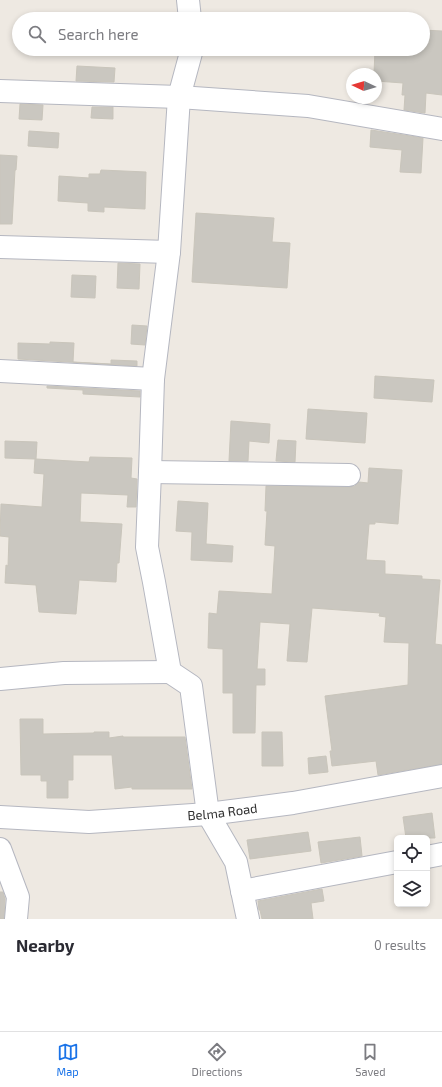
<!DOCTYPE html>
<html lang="en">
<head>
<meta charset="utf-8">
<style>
	body { margin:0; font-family:"Exo 2",sans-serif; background:#f2f2f3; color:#2b2b33 }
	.controls { position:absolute; right:12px; bottom:12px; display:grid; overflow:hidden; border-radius:6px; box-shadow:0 2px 6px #0003 }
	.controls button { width:36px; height:36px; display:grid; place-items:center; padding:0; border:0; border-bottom:1px solid #e1e1e2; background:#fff; color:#2b2b33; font:20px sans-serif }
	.compass { position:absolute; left:346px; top:68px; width:36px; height:36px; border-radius:50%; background:#fff; box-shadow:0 2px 6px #0003; rotate:274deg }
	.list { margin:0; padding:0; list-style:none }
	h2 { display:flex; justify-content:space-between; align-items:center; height:52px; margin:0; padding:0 16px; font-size:17px }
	h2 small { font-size:13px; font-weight:400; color:#7c7c81 }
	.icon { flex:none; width:22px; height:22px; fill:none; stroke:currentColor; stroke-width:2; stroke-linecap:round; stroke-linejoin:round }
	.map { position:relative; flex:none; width:442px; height:919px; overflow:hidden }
	.search { position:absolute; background:#fff; box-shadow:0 2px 6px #0003; left:12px; right:12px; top:12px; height:44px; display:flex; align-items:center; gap:10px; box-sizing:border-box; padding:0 14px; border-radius:22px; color:#7c7c81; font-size:15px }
	.sheet { height:112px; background:#fff }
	nav { display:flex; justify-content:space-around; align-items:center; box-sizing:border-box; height:56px; border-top:1px solid #e1e1e2; background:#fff; font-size:11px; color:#7c7c81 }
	nav a { display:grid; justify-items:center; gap:2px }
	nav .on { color:#1a73e8 }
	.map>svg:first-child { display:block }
	.building { fill:#cac7c0; stroke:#c9c5bb }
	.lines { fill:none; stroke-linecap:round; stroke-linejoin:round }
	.minor-casing { stroke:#b5b7c0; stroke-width:24 }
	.minor { stroke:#fff; stroke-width:22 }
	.labels { text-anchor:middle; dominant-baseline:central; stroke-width:4; stroke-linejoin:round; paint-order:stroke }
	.street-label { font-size:13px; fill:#2e2e2e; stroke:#fff }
</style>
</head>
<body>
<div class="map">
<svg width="442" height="919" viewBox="0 0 442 919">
	<rect width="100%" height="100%" fill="#eee9e2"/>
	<g class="building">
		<path d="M423,30L442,31V95L426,93L425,113L404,110L405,95H402L403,83L376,81V74H374L375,49H423Z"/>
		<path d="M77,66L115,68L114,82L76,81Z"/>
		<path d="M20,104L43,105L42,120L19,119Z"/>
		<path d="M92,107H113V119L91,118Z"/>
		<path d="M371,130L423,138L421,173L400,172L402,150L370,147Z"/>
		<path d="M29,131L59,133L58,148L28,146Z"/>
		<path d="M0,155L17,156L16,170H15L12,224H0Z"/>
		<path d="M101,170L146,172L145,209L104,207V212L88,211V203L58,201L59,176L89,178V174H100Z"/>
		<path d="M196,213L274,218L272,242L290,243L287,288L192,282Z"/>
		<path d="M118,263L140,264L139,289L117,288Z"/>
		<path d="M72,275L96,276L95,298L71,297Z"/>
		<path d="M132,325L147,326L145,345L131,344Z"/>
		<path d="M50,342L74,343L73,362L111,364V360L137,361V366L18,359V343L50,344Z"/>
		<path d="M375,376L434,380L432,402L374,398Z"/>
		<path d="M47,386L140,391V397L83,394V390L47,388Z"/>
		<path d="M308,409L367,413L365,443L306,439Z"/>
		<path d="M231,421L270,424L269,443L249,441L248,461H229Z"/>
		<path d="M278,440L296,441L295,462L276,461Z"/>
		<path d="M5,441L37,442L36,459L89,462L90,457L132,458L131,478L137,479L136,507H127L128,495L81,493L80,522L122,524L119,563H117L116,582L79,580L76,614L39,612L36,585L5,583L6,565L8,566L9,537L0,536L1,504L42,507L44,474L34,473L35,459L5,458Z"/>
		<path d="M369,468L402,470L398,524L375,522V524H369L366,560L385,561V574L422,576V579L440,580L435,644L442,645V764L378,775L376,761L332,766L330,751H332L325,696L408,685L409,643L384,642L386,617L379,616L380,613L312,608L307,662L287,661L290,624L260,622L257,669H265V685H256L255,733H233V693H223V649L208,648L209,613L217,614L219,591L272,594L275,546L265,545L267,511H265L266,486L349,487L355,486L359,482L368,483Z"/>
		<path d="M178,501L208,503L206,544L233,546L232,562L191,560L192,532L176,531Z"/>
		<path d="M20,719H43V734L94,733V732H109V738L123,736V737H185L192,789H132V787L115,789L112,755H73V780H68V798H47V781H41V775H21Z"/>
		<path d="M262,732H282L283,766H262Z"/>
		<path d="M326,756L328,772L309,774L308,758Z"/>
		<path d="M432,813L435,838H406L403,817Z"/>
		<path d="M308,832L311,851L250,859L247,840Z"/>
		<path d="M360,837L362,856L321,863L318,842Z"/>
		<path d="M322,889L324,901L311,903L313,919H262L260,910H259L258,901Z"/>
		<path d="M0,892H3L5,899L4,919H0Z"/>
	</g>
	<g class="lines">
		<defs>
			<g id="minor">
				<path d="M188,0L190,19"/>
				<path d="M192,49L179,97L169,252L153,379L150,472L147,547L154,582L170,672L191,686L208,814L236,862L248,919"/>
				<path d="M0,91L179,97L308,106L442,129"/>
				<path d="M0,247L169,252"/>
				<path d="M0,371L153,379"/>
				<path d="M150,472L349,475"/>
				<path d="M0,679L64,673L170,672"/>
				<path id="s1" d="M0,817L89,822L208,814L293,803L442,776"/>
				<path d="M0,849L18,897L16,919"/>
				<path d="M427,857L442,854"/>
				<path d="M242,891L397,862"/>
			</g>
		</defs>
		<use href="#minor" class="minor-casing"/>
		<use href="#minor" class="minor"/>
	</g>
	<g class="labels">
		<g class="street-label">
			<text stroke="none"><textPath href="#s1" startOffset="223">Belma Road</textPath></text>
		</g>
	</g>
</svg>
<div class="controls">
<button><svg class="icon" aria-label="locate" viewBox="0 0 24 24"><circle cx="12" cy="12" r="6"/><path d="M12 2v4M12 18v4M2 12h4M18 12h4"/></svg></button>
<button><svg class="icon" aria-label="layers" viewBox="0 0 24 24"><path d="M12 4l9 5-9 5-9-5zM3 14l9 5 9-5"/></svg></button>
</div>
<svg class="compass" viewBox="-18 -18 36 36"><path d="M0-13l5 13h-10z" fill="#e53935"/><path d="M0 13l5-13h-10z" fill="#7c7c81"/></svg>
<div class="search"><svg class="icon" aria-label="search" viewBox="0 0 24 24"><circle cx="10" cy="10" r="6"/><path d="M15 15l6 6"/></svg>Search here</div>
</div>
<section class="sheet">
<h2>Nearby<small>0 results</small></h2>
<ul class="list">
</ul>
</section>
<nav>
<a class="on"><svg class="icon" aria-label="map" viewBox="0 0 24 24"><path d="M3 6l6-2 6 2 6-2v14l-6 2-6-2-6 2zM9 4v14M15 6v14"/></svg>Map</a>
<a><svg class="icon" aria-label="directions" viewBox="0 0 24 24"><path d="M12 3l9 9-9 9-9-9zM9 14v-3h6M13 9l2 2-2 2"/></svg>Directions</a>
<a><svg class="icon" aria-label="saved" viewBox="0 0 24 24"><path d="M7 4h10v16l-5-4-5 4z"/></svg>Saved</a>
</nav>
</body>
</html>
